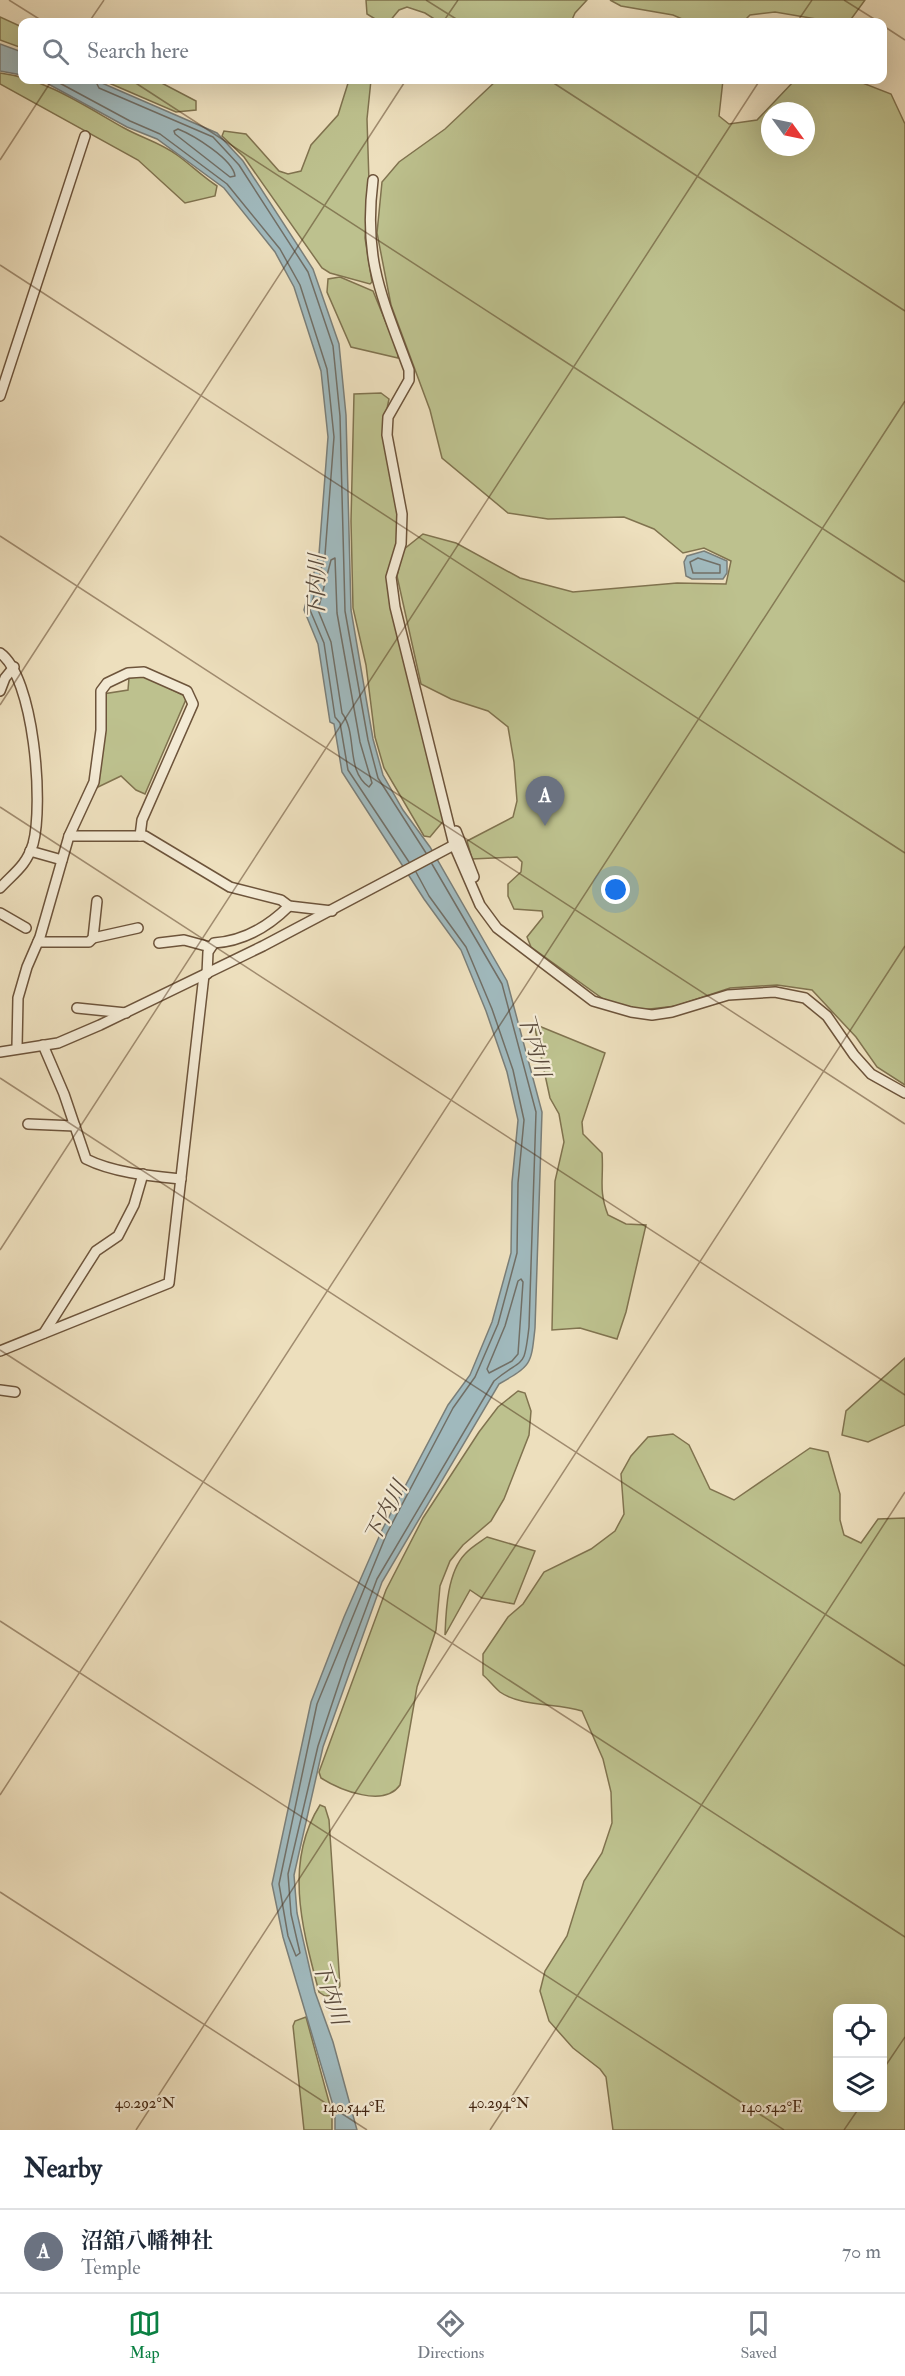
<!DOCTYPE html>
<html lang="en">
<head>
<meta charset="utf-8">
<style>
	body { margin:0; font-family:"IM FELL Double Pica","Noto Serif JP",serif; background:#f6f6f7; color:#1f2937 }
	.controls { position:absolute; right:18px; bottom:18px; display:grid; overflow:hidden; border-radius:12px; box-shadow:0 6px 24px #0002 }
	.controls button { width:54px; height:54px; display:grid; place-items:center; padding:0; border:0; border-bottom:2px solid #e0e1e3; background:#fff; color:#1f2937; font:30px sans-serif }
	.compass { position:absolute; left:761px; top:102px; width:54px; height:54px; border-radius:50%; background:#fff; box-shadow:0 6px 24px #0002; rotate:123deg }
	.you { position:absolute; left:616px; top:890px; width:21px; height:21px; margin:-15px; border:4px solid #fff; border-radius:50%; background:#1a73e8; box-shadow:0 0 0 9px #1a73e833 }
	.badge { display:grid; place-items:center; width:39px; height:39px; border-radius:50%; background:#0b8043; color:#fff; font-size:20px; font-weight:700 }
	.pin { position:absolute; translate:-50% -50px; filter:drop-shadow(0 2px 3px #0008) }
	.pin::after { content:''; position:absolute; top:32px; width:21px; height:18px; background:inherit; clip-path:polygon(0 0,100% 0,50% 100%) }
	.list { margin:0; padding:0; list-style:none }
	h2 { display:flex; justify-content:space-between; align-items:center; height:78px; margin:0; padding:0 24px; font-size:26px }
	h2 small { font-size:20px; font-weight:400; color:#747a83 }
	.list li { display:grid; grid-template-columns:39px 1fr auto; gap:18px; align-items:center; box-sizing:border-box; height:84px; padding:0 24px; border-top:2px solid #e0e1e3 }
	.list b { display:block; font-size:22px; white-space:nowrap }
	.list p { margin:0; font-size:20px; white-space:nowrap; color:#747a83 }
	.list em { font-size:20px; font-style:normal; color:#747a83 }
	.icon { flex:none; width:33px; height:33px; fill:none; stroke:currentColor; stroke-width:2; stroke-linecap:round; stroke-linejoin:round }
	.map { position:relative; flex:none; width:905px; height:2130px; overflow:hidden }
	.search { position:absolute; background:#fff; box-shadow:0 6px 24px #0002; left:18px; right:18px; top:18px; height:66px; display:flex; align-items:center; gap:15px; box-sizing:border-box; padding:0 21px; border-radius:12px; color:#747a83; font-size:22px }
	.sheet { height:162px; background:#fff }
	nav { display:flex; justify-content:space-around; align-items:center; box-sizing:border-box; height:84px; border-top:2px solid #e0e1e3; background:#fff; font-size:16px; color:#747a83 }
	nav a { display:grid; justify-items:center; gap:3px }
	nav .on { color:#0b8043 }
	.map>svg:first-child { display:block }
	.green { fill:#bdc18e; stroke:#80734f; stroke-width:1.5; fill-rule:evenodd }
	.water { fill:#a0b9bd; stroke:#7a7e78; stroke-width:1.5 }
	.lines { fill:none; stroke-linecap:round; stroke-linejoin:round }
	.shore { stroke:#716f66; stroke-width:1.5 }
	.minor-casing { stroke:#6d543b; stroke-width:12 }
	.minor { stroke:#f3ead4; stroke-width:9 }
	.ticks { fill:none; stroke:#422510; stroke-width:1.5; stroke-opacity:0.45 }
	.labels { text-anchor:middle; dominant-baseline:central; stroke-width:4.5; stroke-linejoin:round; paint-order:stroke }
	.water-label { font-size:22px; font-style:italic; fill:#5a4a3b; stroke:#f3ead4 }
	.ticks-label { font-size:15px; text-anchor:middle; fill:#422510; stroke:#f3ead4; stroke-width:4.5; stroke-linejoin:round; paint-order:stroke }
</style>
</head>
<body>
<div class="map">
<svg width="905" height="2130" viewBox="0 0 905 2130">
	<rect width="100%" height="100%" fill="#eddfbd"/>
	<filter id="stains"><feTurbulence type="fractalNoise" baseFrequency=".00333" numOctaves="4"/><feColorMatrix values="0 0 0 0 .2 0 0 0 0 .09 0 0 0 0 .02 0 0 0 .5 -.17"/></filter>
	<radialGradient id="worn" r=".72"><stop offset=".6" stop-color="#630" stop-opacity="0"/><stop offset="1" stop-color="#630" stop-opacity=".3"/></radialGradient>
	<g class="green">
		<path d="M366,0H587L575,13L571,22H439L425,13L407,7L399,10L389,22H380L367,14Z"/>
		<path d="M610,0H865L849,22H834L775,12L750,15L743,22H689L673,15L621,6Z"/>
		<path d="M0,17L22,27V48L0,40Z"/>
		<path d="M0,73C46,79 83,105 124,128C142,138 161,143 177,155C191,165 203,177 217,186L215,196L185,203L138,160L0,84Z"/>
		<path d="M102,80H156L196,101V110L176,112Z"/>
		<path d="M349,80H371L367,119L369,182L365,238L372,282L370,284L330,273L322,268L244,157L222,136L224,131L246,134L279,171L288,174L301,171L311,145L338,115Z"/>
		<path d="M497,80H723L719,116L729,124L757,120L795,80H855L891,94L905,124V1085L877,1067L856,1037L812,990L777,985L730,988L676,1006L641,1010L606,1001L531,947L527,937L543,917L542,911L514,909L508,896V884L521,872L522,862L517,857L472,859L467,841L513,817L517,801L514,762L508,727L488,711L451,699L421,684L397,576L403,550L423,534L456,543L520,578L573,592L677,583L726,584L731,561L704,548L683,553L654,529L624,517L548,519L508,513L442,458L430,410L391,305L377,233L382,182L399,162L445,129ZM770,111H806V147H770Z"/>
		<path d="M340,277L373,291L398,352V358L351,347L327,292L328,279Z"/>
		<path d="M381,393L389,399C378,446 396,469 399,513C400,535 393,556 387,577L445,819L430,837L424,836L384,768L375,737L366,665L353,608L351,521L354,394Z"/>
		<path d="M145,676L187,697L145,794L136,790L121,776L94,789L103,694L128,690L129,678Z"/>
		<path d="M534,1024L605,1053L582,1122L583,1134L602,1153C604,1179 598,1189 608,1215L626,1224L646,1225L626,1312L617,1339L580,1328L552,1330L555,1181L564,1142L559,1114L550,1098Z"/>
		<path d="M905,1358V1425L868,1442L842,1435L846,1411Z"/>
		<path d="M518,1391L525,1393L531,1411L529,1435L504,1499L491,1521L463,1545L450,1561L440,1586L436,1630L417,1687L400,1785C384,1808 340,1790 321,1778L319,1772L386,1590L423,1518L479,1432L498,1407Z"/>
		<path d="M673,1434L689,1445L710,1489L734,1500L810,1448L828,1452L840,1494V1520L844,1535L861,1543L878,1519L905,1518V2130H613L606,2077L600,2069L573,2048L549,2021L540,1991L545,1971L567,1936L584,1881L602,1853L612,1823L611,1792L603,1759L582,1711C557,1703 521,1707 500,1692C494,1687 489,1680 483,1675V1654L508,1617L523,1604L544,1572L591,1549L615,1531L624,1514L621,1474L631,1456L648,1437ZM838,2008H882V2108H838Z"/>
		<path d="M487,1537L535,1551L514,1604L482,1598L470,1590L445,1635C446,1611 447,1573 465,1554C471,1547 480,1542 487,1537Z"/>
		<path d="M320,1805L325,1807L329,1820L340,1986L334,1995L325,1996L319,1992C303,1931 283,1863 320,1805Z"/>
		<path d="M306,2017L332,2113V2130H304L293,2026L295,2021Z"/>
	</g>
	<g class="water">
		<path d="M0,44L22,52V75L0,71Z"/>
		<path d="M41,80H95L217,133L243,161L313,269L339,344L346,415L351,610L373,739L383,775L403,810L430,847L507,981L542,1112L535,1328C531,1365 532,1365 499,1384L382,1582L323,1747L294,1875L297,1913L315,1992L333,2042L357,2130H335V2112L283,1937L272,1884L311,1702L344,1617L382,1530L448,1405L470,1375L492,1322L511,1253L512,1182L518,1120L507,1072L486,1011L461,950L424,899L342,772L334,724L330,722L318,644L304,610L319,554L328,437L321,371L294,287L275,252L224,188L157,139L127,127Z"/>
		<path d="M704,551L727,561V573L723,579H692L686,576L684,562L687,556Z"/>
	</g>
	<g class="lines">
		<g class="shore">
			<path d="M54,80L130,121L160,134L227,184L280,249L300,285L327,369L334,437L325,555L310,610L324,643L335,717L340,723L348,770L409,862"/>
			<path d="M95,80L99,88L213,137L239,165L308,272L333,346L340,416L345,611L368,740L378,778L426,853"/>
			<path d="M178,129C193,135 233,159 235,176L230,177L175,134L174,131Z"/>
			<path d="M335,558L337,613L360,742L372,783L369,787C345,770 358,734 342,713L331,642L318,610L331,560Z"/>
			<path d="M698,558L720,565V573H693L690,562Z"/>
			<path d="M416,872L429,896L466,947L492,1009L513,1070L524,1120L518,1183L517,1253L498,1324L475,1377L453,1408L387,1533L317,1704L279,1884L288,1936L296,1956L300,1953L291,1914L288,1874L318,1746L346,1662L377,1579L494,1381C524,1356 524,1371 529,1327L536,1112L502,984L432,864"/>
			<path d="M521,1279L523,1282L518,1354L512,1361L489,1373L487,1369L505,1326L518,1281Z"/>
		</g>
		<defs>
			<g id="minor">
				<path d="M373,180C363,260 382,297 409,370V380L388,417L387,435L402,514L401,544L391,577L395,607L454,845L480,905L497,928L593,1001L631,1012L652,1015L672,1012L728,995L775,992L805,998L827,1016L854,1055L871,1074L905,1093"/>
				<path d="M0,396L85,136"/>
				<path d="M0,653C34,677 44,804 33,844C26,866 15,872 0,888"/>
				<path d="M0,691L5,678L14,667"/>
				<path d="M456,831L474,877"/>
				<path d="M69,836H145L230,887L281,900L289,906L332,911"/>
				<path d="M30,851L62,860"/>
				<path d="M0,913L26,928"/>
				<path d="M93,938L138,928"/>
				<path d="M38,942H89L93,938L97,901"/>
				<path d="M159,943L184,940L210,947"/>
				<path d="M207,974L208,952L214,943C244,941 268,927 289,906"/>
				<path d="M77,1008L126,1013"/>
				<path d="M43,1045L64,1094L86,1159C114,1173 151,1176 181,1179"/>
				<path d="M17,1047L18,998L27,967L40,937L69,836L94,782L101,730V691L107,683L128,673L144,672L187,691L193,704L142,820L140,836"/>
				<path d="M0,1052L58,1043L100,1025L263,946L454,845"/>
				<path d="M28,1124L75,1126"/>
				<path d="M44,1333L96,1251L118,1236L134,1205L143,1174"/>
				<path d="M0,1351L169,1283L204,975"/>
				<path d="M0,1390L15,1392"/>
			</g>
		</defs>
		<use href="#minor" class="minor-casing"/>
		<use href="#minor" class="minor"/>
	</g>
	<path class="ticks" d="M9,0L44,22M426,0L461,22M844,0L879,22M89,22L104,0M443,22L458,0M797,22L812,0M882,25L905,40M131,80L905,582M549,80L905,311M0,160L52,80M0,265L905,853M0,536L905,1124M0,705L406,80M0,807L905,1395M0,1078L905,1666M0,1250L760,80M0,1350L905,1937M0,1621L784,2130M0,1795L905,401M0,1892L367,2130M882,2071L905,2037M136,2130L905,946M490,2130L905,1492M844,2130L859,2108"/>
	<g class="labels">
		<g class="water-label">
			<text transform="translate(317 587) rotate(-89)">下内川</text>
			<text transform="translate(534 1045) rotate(74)">下内川</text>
			<text transform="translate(386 1512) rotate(-62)">下内川</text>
			<text transform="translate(330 1993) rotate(72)">下内川</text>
		</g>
	</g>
	<g class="ticks-label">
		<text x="145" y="2108">40.292°N</text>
		<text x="499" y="2108">40.294°N</text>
		<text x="354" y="2112">140.544°E</text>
		<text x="772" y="2112">140.542°E</text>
	</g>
	<rect width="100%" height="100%" filter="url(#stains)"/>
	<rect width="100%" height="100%" fill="url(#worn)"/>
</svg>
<div class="controls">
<button><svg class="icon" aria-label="locate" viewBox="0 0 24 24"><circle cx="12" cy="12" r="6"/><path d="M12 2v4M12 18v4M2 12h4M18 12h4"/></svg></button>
<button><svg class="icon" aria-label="layers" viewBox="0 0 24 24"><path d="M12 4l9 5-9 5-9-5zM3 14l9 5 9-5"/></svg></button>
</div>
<svg class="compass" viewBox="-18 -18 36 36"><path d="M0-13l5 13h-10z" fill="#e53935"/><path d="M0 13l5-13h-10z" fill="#747a83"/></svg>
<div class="you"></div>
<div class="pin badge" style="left:545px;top:826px;background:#6b7280">A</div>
<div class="search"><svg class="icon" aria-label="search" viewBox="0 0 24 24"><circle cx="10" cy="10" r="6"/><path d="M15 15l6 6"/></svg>Search here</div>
</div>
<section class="sheet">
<h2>Nearby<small></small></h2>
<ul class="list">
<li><span class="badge" style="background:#6b7280">A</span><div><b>沼舘八幡神社</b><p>Temple</p></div><em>70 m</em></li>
</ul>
</section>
<nav>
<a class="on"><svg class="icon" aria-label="map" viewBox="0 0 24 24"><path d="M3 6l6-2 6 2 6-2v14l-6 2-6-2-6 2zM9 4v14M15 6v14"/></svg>Map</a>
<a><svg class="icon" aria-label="directions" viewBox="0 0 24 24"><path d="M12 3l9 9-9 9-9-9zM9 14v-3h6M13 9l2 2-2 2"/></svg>Directions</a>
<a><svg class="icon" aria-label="saved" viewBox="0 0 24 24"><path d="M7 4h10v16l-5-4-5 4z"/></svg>Saved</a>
</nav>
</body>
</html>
